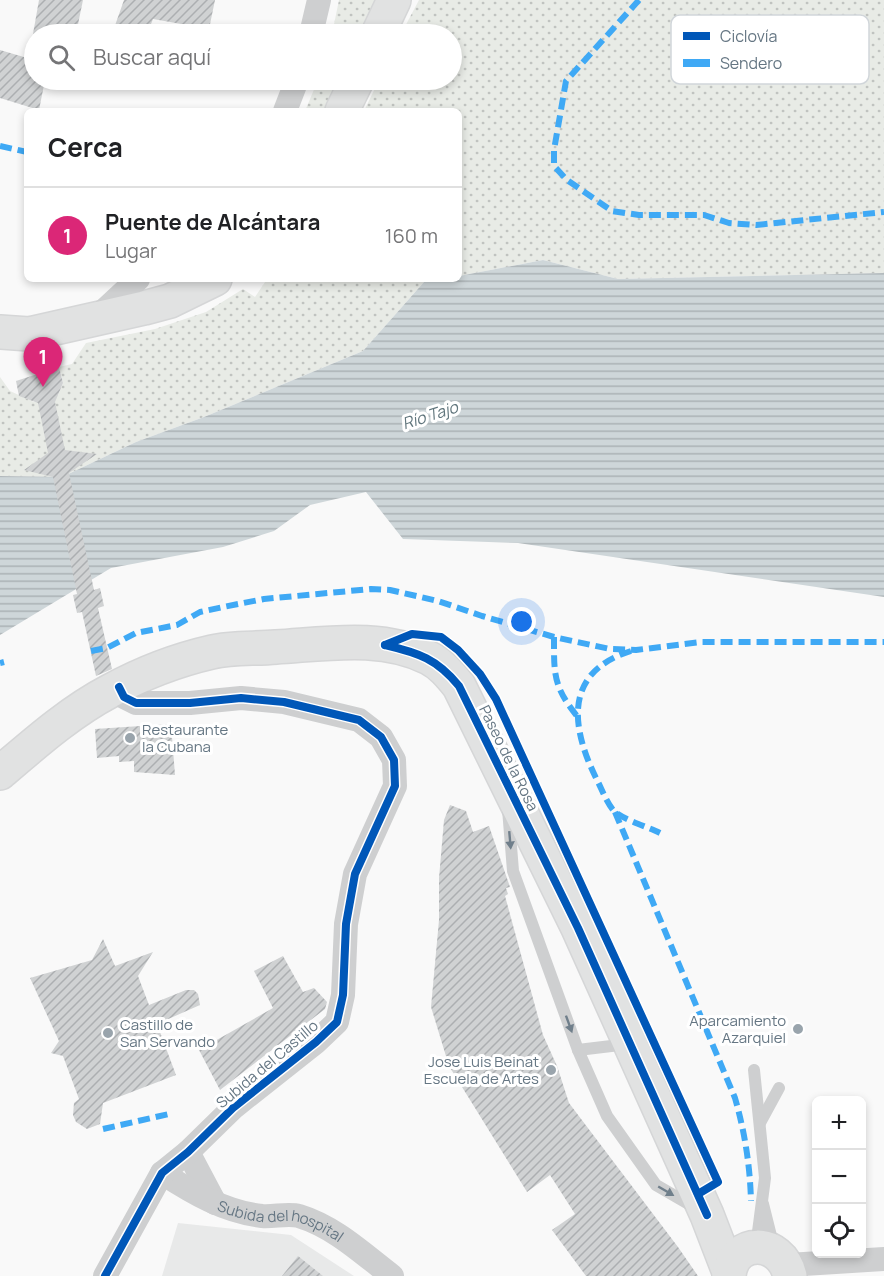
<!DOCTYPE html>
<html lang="es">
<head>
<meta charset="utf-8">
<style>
	body { margin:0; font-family:Manrope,sans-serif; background:#f6f6f6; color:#202124 }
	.controls { position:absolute; right:18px; bottom:18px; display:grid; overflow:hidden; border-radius:9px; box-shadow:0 3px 9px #0003 }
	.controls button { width:54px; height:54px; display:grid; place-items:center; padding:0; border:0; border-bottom:2px solid #e0e0e0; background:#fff; color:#202124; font:30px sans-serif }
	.you { position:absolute; left:522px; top:622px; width:21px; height:21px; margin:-15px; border:4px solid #fff; border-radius:50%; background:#1a73e8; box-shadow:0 0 0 9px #1a73e833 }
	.badge { display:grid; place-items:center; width:39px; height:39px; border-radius:50%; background:#db2777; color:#fff; font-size:20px; font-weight:700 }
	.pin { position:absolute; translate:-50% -50px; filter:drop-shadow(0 2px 3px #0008) }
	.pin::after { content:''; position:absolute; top:32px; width:21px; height:18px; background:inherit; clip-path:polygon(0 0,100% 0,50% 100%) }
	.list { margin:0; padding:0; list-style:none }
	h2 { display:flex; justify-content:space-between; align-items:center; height:78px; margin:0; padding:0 24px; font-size:26px }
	h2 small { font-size:20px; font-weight:400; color:#757577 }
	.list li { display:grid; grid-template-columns:39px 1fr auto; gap:18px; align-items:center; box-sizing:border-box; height:96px; padding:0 24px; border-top:2px solid #e0e0e0 }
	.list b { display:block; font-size:22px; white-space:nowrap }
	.list p { margin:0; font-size:20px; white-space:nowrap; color:#757577 }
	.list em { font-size:20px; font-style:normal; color:#757577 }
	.icon { flex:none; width:33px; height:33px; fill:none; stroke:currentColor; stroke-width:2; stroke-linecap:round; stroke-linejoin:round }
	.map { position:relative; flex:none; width:884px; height:1276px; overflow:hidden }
	.search { position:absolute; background:#fff; box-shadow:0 3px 9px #0003; left:24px; top:24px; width:438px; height:66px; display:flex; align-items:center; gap:15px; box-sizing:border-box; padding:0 21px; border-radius:33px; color:#757577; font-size:22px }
	.panel { position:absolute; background:#fff; box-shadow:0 3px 9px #0003; left:24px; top:108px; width:438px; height:174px; border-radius:9px }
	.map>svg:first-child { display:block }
	.built { fill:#e8e9e9 }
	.grass { fill:url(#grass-dots) }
	.water { fill:url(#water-rules) }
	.building { fill:url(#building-hatch) }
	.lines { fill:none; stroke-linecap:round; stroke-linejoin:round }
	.secondary-casing { stroke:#d5d6d7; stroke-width:36 }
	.lane { stroke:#cecfd0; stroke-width:12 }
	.street { stroke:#cecfd0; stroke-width:24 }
	.secondary { stroke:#e1e2e2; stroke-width:33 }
	.quiet { stroke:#3fa9f5; stroke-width:6; stroke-dasharray:12 6; stroke-linecap:butt }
	.cycleway-casing { stroke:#fff; stroke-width:11 }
	.cycleway { stroke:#0057b8; stroke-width:8 }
	.oneway { fill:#707f8b }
	.poi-dot { fill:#99a4ac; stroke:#fff; stroke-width:2 }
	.labels { text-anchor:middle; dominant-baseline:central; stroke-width:6; stroke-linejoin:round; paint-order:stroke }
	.poi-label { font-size:15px; fill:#657683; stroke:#fff; text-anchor:start }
	.street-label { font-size:15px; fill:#657683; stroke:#fff }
	.water-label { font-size:16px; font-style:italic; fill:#60757c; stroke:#fff }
	.key { fill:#fff; stroke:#d1d6da; stroke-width:1.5 }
	.key-label { font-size:16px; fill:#657683 }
</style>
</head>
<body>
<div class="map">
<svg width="884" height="1276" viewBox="0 0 884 1276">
	<defs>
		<pattern id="grass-dots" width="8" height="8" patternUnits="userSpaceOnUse" patternTransform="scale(1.5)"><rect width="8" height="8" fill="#e8ebe6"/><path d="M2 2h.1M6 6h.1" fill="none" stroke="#c0c3c0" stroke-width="1.8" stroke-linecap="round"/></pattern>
		<pattern id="water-rules" width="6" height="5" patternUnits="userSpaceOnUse" patternTransform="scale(1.5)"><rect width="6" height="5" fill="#ced6d9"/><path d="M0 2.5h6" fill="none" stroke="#abb2b5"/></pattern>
		<pattern id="building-hatch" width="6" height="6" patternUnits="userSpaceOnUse" patternTransform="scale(1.5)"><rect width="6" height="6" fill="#d0d2d3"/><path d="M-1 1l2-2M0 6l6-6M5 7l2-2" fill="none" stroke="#acafb1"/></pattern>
	</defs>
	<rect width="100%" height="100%" fill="#f9f9f9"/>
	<path class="built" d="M178,1223L291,1235L354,1276H162Z"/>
	<g class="grass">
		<path d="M339,0H378L362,34H332Z"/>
		<path d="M419,0H884V273L618,279L543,260L459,276V111H364L379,80H452V34H401Z"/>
		<path d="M318,80H340L325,111H305Z"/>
		<path d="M267,279H442L424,282L363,351L204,417L136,442L62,477L0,476V377L10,391L34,402L58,395L63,383L59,367L72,364L86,343L155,329L206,312L243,289L255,297Z"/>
	</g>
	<path class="water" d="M543,260L618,279L884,273V597L518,543L403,539L366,492L310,505L274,531L223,547L111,568L0,635V476L62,477L136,442L204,417L363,351L424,282L442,279H459V276Z"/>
	<g class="building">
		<path d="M39,0H83L76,34H33Z"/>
		<path d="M124,0H215L208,34H186L187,25L153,19L147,34H112Z"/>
		<path d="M0,50L34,60V80H45L39,110L0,98Z"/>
		<path d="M59,367L63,383L55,402L65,450L97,454L69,473L94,590L100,588L104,606L98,608L112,669L96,676L82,612L77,613L73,595L77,594L53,477L24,470L48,453L38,403L19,396L16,381Z"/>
		<path d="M171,724L175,775L134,772V761L119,762V756L97,758L95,729Z"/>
		<path d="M450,805L466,811L473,832L489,826L510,887L506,888L508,894L505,896L543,1035L557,1066L569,1103L678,1247L698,1276H586L552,1230L575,1214L550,1175L527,1192L449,1066L431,1007L439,920V878L444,820Z"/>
		<path d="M103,939L115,966L153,952L138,976L149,1005L186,990H194L198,994L200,1005L157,1024L176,1075L103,1103L100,1124L87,1129L76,1122L73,1115L74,1103L79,1099L63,1056L51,1053L59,1041L30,978L92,960Z"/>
		<path d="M283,956L303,992L314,988L327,1002L325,1009L220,1090L199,1050L273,1008L254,971Z"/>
		<path d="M298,1256L323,1276H282Z"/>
	</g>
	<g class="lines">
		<defs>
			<g id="secondary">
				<path d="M378,34L394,0"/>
				<path d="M342,111L357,80"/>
				<path d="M0,332L29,334L144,308L170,301L215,279"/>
				<path d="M0,773C34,744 70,712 110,691C141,674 177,660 212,652C232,647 255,649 276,647C326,644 382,634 429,658C441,664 450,675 459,686L578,928L707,1215L729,1272"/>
				<path d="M729,1276C732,1238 781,1237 790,1276"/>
			</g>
		</defs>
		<use href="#secondary" class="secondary-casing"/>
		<g class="lane">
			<path d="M508,809L513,871L578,1050L607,1116L656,1185L694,1207"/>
			<path d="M578,1050L628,1044"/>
			<path d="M754,1070L765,1178L756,1247"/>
			<path d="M760,1123L779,1088"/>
			<path d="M763,1204L774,1248"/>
		</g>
		<g class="street">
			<path d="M311,34L319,0"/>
			<path d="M285,111L297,80"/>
			<path d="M96,318L138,279"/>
			<path d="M188,1152L215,1203"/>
			<path id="s1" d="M162,1173C193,1193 225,1212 262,1216C274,1217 288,1213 299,1216C335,1227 363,1254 392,1276"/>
			<path d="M788,1265L884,1259"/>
			<path d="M105,1276L162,1173L188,1152L234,1107L316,1042L337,1022L343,995L346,924L355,874L395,786L394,760L381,737L359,720L284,702L241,698L190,703H136L124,697L119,687"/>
		</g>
		<use href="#secondary" class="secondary"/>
		<g class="quiet">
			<path d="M639,0L566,81L554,150V166L567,180L612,211L639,215H704L729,223L756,225L884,212"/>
			<path d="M0,146L27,152"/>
			<path d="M554,637C554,674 553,686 577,716"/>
			<path d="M91,651L107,648L136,633L177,625L200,612L223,607L264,599L371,589L390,590L438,601L482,616L554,637L610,649L636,650L701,642H884"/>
			<path d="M631,651C563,672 571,727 596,778C602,789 606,802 614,811C622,819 648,827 660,833"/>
			<path d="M0,663L4,662"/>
			<path d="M615,812L735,1098C745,1133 750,1166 751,1201"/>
			<path d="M103,1129L169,1114"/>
		</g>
		<defs>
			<g id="cycleway">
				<path d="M385,645L412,634L441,637L458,650L480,674L496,699L718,1182L698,1194"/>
				<path d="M385,645C419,653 437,659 459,686L578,928L707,1215"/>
				<path d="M105,1276L162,1173L188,1152L234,1107L316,1042L337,1022L343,995L346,924L355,874L395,786L394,760L381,737L359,720L284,702L241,698L190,703H136L124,697L119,687"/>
			</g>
		</defs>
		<use href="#cycleway" class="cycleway-casing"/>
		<use href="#cycleway" class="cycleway"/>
	</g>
	<defs><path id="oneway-solid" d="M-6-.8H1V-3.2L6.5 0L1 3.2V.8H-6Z" transform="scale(1.5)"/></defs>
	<g class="oneway">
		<use href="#oneway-solid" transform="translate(510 840) rotate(85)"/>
		<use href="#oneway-solid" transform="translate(569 1024) rotate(70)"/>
		<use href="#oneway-solid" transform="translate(666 1191) rotate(30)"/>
	</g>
	<g class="poi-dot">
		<circle cx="130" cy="738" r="6"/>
		<circle cx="798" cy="1029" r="6"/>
		<circle cx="108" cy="1033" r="6"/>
		<circle cx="551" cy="1070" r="6"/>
	</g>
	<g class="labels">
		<g class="poi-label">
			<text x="142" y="729">Restaurante<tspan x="142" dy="17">la Cubana</tspan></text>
			<text x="786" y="1020" text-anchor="end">Aparcamiento<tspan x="786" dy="17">Azarquiel</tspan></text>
			<text x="120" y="1024">Castillo de<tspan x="120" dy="17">San Servando</tspan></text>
			<text x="539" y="1061" text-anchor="end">Jose Luis Beinat<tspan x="539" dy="17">Escuela de Artes</tspan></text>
		</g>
		<g class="street-label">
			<text transform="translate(509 758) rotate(64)">Paseo de la Rosa</text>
			<text transform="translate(267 1064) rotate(-40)">Subida del Castillo</text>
			<text stroke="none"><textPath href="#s1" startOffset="130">Subida del hospital</textPath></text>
		</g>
		<g class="water-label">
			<text transform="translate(430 415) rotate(-18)">Río Tajo</text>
		</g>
	</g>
	<rect x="671" y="15" width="198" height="69" rx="9" class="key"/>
	<rect x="683" y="32" width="27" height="8" fill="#0057b8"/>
	<rect x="683" y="59" width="27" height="8" fill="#3fa9f5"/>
	<g class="key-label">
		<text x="720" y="42">Ciclovía</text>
		<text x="720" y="69">Sendero</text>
	</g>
</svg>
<div class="controls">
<button>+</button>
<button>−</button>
<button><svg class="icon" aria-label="locate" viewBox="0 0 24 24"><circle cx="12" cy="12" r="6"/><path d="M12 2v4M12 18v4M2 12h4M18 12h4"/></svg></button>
</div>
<div class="you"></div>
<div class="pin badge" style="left:43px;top:387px">1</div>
<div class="search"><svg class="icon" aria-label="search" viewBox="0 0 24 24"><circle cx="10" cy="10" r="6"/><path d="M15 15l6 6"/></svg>Buscar aquí</div>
<section class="panel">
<h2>Cerca<small></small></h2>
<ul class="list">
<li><span class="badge">1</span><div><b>Puente de Alcántara</b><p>Lugar</p></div><em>160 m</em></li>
</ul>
</section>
</div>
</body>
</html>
